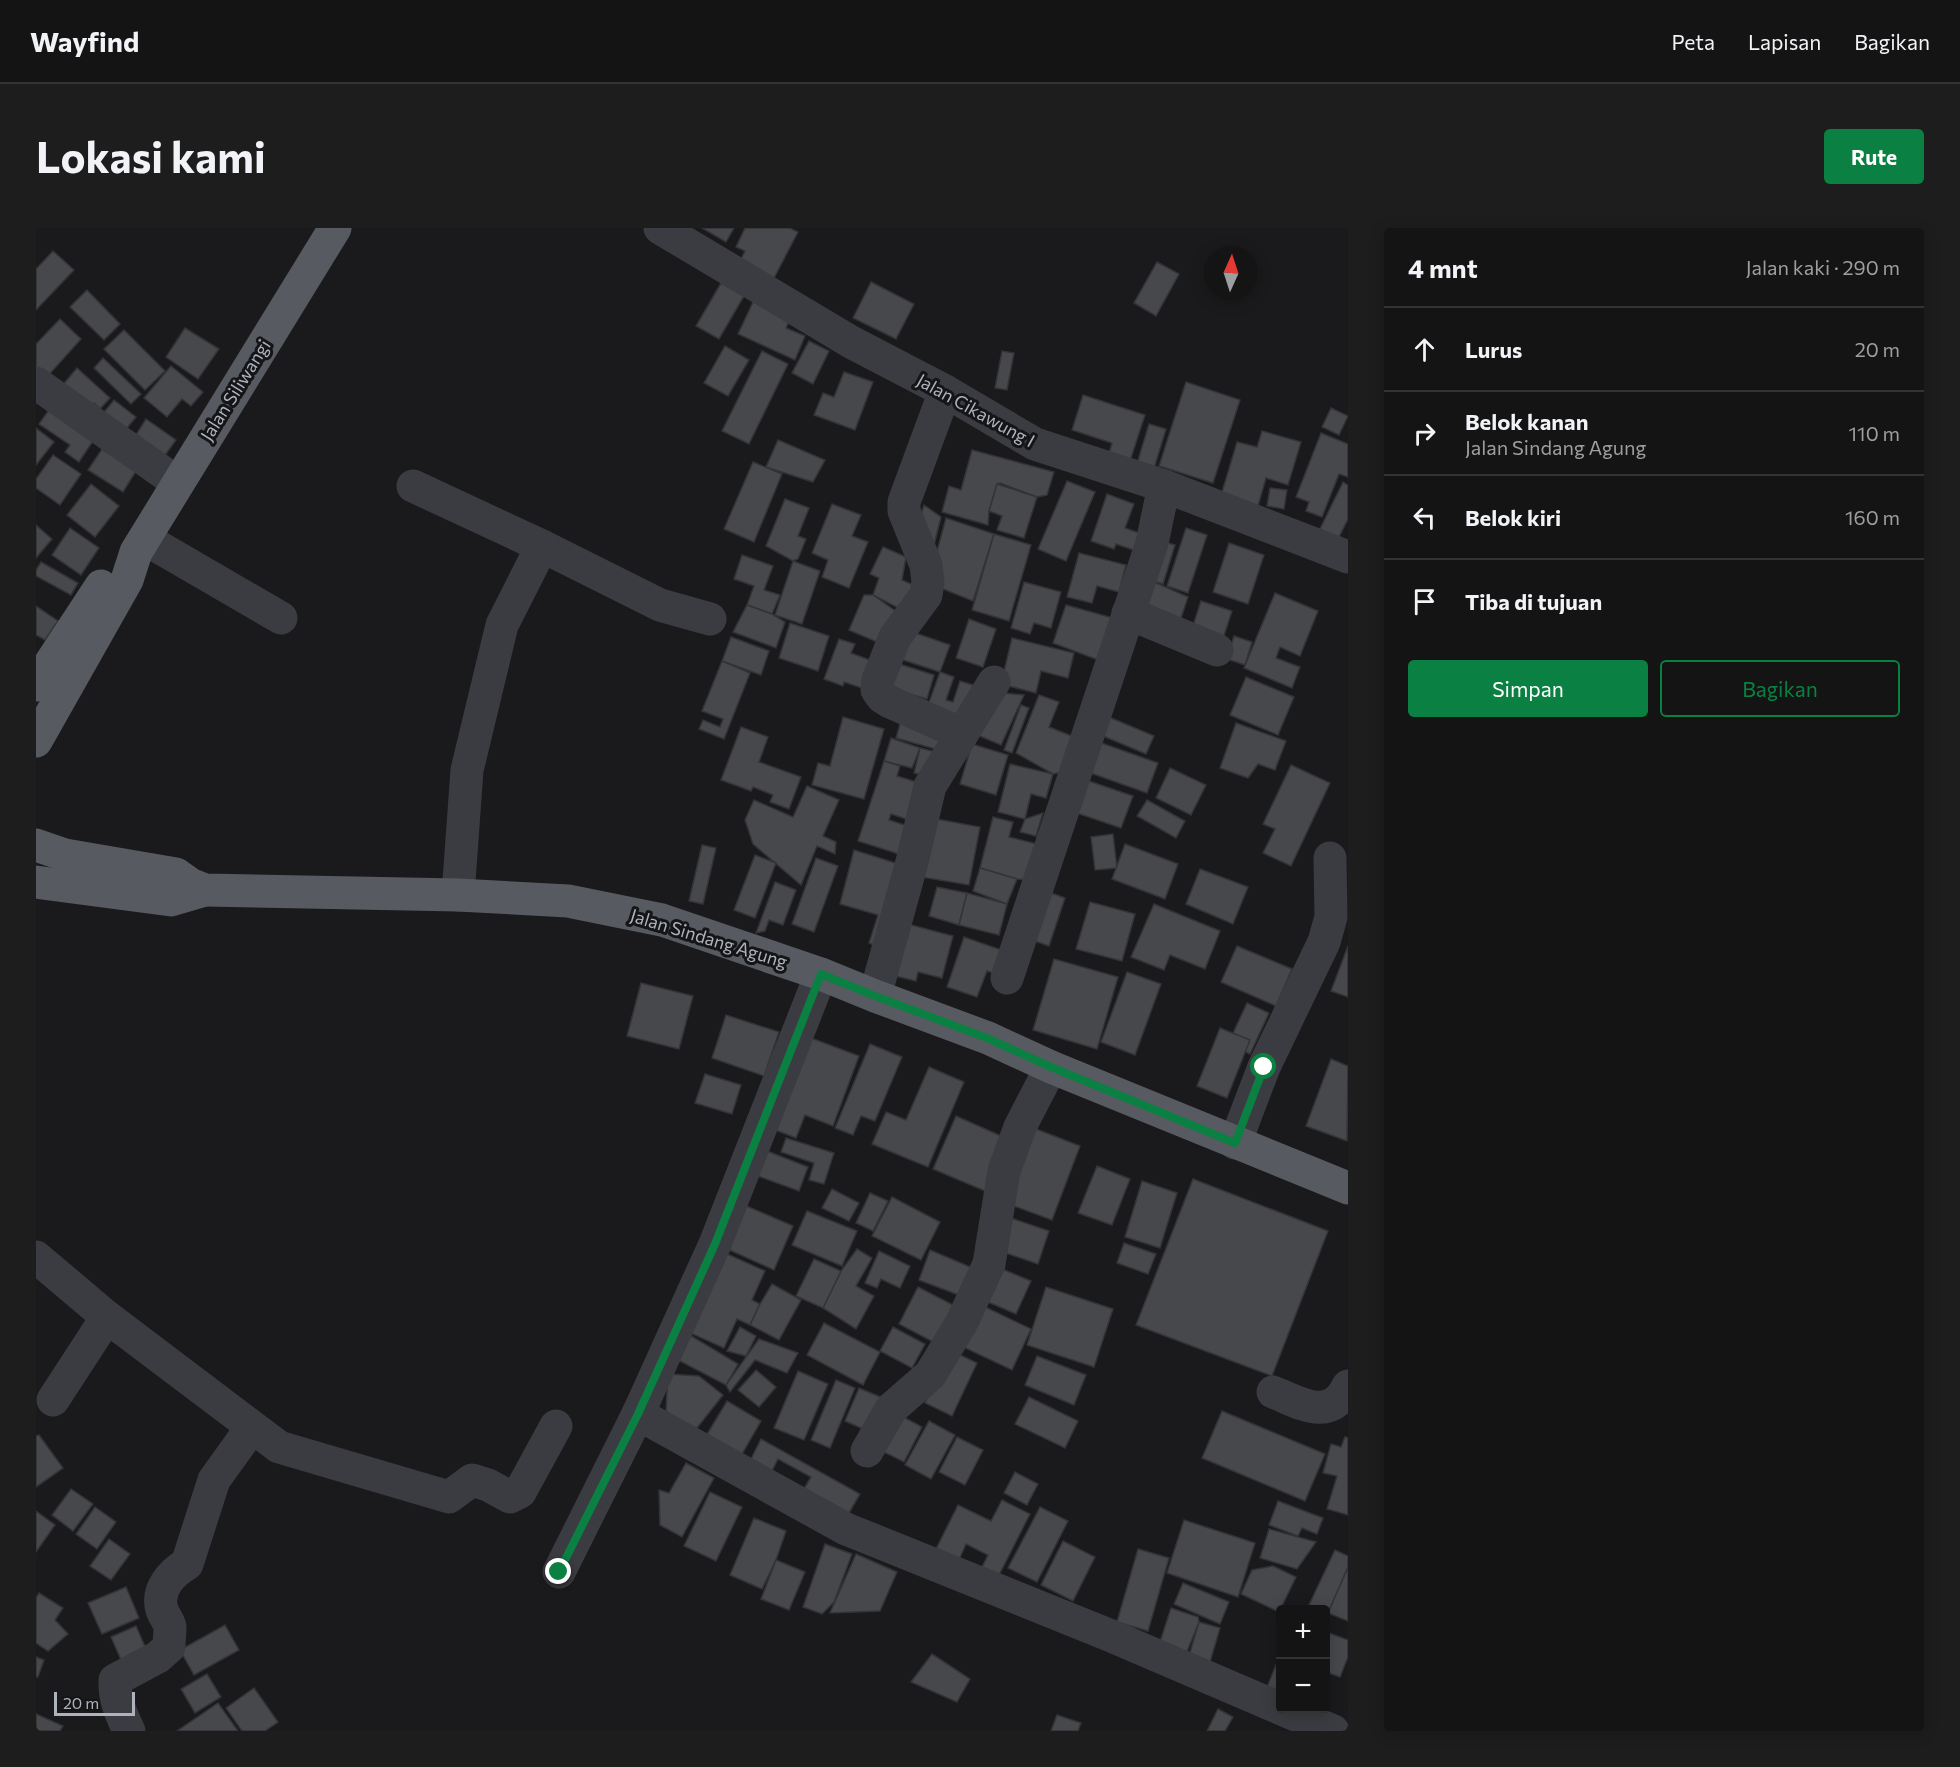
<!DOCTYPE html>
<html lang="id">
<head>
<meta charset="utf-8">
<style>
	body { margin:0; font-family:Commissioner,sans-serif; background:#1d1d1e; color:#f1f3f6 }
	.controls { position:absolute; right:18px; bottom:18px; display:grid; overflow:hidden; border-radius:6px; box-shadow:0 3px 15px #0003 }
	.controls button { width:54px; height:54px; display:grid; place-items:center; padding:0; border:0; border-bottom:2px solid #333334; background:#141415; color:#f1f3f6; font:30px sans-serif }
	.compass { position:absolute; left:1168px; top:18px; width:54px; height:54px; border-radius:50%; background:#141415; box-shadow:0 3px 15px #0003; rotate:3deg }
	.scale { position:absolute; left:18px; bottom:15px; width:81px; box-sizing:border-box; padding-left:6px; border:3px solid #adb2bc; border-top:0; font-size:16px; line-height:21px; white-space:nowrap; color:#adb2bc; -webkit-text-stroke:4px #151517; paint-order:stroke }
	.stop { position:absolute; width:18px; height:18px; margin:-14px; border:4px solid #0b8043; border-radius:50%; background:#fff }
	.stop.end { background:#0b8043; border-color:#fff; box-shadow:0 2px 6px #0008 }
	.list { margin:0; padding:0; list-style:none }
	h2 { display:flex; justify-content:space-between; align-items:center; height:78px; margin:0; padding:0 24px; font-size:26px }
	h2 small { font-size:20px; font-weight:400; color:#9d9ea0 }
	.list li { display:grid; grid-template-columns:39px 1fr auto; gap:18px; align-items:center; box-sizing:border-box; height:84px; padding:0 24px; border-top:2px solid #333334 }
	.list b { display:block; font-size:22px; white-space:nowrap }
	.list p { margin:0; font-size:20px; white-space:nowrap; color:#9d9ea0 }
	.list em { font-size:20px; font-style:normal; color:#9d9ea0 }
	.actions { display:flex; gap:12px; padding:18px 24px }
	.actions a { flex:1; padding:14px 0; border:2px solid #0b8043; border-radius:6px; text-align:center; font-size:21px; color:#0b8043 }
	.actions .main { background:#0b8043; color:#fff }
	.icon { flex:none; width:33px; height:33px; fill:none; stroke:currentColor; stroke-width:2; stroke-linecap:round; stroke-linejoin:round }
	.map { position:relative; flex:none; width:1312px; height:1503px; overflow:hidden; border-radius:6px }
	header { display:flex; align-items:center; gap:36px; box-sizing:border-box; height:84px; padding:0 30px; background:#141415; border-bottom:2px solid #333334 }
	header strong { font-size:28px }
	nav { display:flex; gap:33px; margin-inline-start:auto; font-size:21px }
	.intro { display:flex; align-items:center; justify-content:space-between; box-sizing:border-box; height:144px; padding:0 36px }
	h1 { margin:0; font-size:42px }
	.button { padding:15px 27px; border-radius:6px; background:#0b8043; color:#fff; font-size:21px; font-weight:700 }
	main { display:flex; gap:36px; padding:0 36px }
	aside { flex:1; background:#141415; border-radius:6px; box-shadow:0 3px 15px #0003 }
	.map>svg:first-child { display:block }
	.building { fill:#47484c; stroke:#343438; stroke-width:1.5 }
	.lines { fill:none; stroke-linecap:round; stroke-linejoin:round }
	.minor { stroke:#3b3c41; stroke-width:33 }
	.major { stroke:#575a60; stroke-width:33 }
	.route { stroke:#0b8043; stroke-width:8 }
	.labels { text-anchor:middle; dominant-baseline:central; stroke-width:6; stroke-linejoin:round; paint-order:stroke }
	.street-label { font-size:18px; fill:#adb2bc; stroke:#151517 }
</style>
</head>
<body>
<header>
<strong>Wayfind</strong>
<nav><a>Peta</a><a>Lapisan</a><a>Bagikan</a></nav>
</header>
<div class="intro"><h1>Lokasi kami</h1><a class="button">Rute</a></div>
<main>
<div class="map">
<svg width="1312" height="1503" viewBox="0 0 1312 1503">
	<rect width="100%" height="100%" fill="#1a1a1c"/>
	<g class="building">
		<path d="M666,0H698L690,14Z"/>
		<path d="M709,0H754L762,4L737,52L703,35L709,23L700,19Z"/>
		<path d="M17,23L38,42L0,82V41Z"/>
		<path d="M1121,34L1143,46L1120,88L1098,75Z"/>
		<path d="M835,54L878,76L860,111L817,90Z"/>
		<path d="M685,55L708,68L683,111L660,98Z"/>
		<path d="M51,62L84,96L68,112L34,79Z"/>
		<path d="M719,70L756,87L750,100L769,108L759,132L702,106Z"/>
		<path d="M24,91L45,111L10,150L0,141V116Z"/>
		<path d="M149,100L183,121L162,151L130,129Z"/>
		<path d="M88,102L129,143L109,162L68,121Z"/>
		<path d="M773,113L793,123L777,156L756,145Z"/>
		<path d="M689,118L713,132L692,168L668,155Z"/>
		<path d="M726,123L752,136L713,216L686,203Z"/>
		<path d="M966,123L978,125L971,162L959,160Z"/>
		<path d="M67,130L105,166L95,176L58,140Z"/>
		<path d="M135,138L167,164L155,178L146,171L131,189L108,170Z"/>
		<path d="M41,140L74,170L64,181L58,175L51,182L25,159Z"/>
		<path d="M808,144L837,154L819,202L778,187L787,165L798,169Z"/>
		<path d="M1150,154L1204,172L1177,255L1123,238Z"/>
		<path d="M1047,167L1109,187L1093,236L1072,229L1076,215L1036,202Z"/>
		<path d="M78,172L100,189L87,205L65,188Z"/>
		<path d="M17,176L61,207L43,234L29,224L34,217L3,196Z"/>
		<path d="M1295,180L1312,188L1303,207L1286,199Z"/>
		<path d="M110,191L140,212L127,230L98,210Z"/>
		<path d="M1113,196L1130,201L1117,244L1100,239Z"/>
		<path d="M0,200L18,214L0,237Z"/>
		<path d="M1226,203L1265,214L1252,257L1230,250L1220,285L1183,274L1201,214L1221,219Z"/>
		<path d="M1285,205L1312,216V249L1303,246L1286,289L1270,283L1273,274L1260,269Z"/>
		<path d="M742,212L789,232L777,254L730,239Z"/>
		<path d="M66,221L100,243L87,264L52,242Z"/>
		<path d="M936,222L1018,244L1011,267L1001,269L964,255L961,256L953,283L952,297L906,284L913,258L925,262Z"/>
		<path d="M17,227L45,246L24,277L0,260V251Z"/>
		<path d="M717,234L746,246L718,314L688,301Z"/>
		<path d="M1031,253L1059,264L1030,333L1002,321Z"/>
		<path d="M1307,254L1312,257V291L1298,319L1280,309Z"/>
		<path d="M55,256L83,278L59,309L31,287Z"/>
		<path d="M961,256L1001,269L988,310L961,302L966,288L953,283Z"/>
		<path d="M1234,260L1251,262L1248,281L1231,278Z"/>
		<path d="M1071,266L1098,276L1089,300L1112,308L1106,325L1080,316L1078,321L1055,313Z"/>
		<path d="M749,271L773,280L762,308L770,311L762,331L757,333L730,318Z"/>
		<path d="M796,276L825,287L816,308L832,314L813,360L786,349L792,332L776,325Z"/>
		<path d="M888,277L905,289L897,321L881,300Z"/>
		<path d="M910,290L958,306L937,373L897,357V338Z"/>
		<path d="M0,297L16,311L0,330Z"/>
		<path d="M34,300L63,320L45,347L16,327Z"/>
		<path d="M1150,300L1171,307L1152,365L1131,358Z"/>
		<path d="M958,306L995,317L973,393L936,382Z"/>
		<path d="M1122,312L1139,317L1127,356L1109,350Z"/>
		<path d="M1193,315L1228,327L1212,376L1177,364Z"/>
		<path d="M847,319L870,329L866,352L884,360L872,385L837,367L843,350L834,346Z"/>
		<path d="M1043,325L1090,337L1083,364L1061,358L1056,375L1031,369Z"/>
		<path d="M706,327L737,338L728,362L744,367L736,386L711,377L718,358L698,351Z"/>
		<path d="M757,333L784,343L766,396L739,387Z"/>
		<path d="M5,334L42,355L35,367L0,348V342Z"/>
		<path d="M1109,350L1152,369L1142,399L1098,383Z"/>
		<path d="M988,354L1025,364L1015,400L998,395L994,406L975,400Z"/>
		<path d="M1239,365L1282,383L1264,428L1244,419L1240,430L1264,439L1256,460L1208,440Z"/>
		<path d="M828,367H837L861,384L848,417L813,402Z"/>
		<path d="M1165,373L1196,383L1185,417L1154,407Z"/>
		<path d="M711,377L736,386L749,394L740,420L697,404Z"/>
		<path d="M1030,377L1077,390L1065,433L1017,415Z"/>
		<path d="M0,378L22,393L9,412L0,407Z"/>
		<path d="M933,391L960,401L947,439L920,430Z"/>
		<path d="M754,395L793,408L782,443L743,430Z"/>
		<path d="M868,401L914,417L904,444L858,429Z"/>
		<path d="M1198,408L1216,414L1209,437L1191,431Z"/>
		<path d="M695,409L733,423L725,447L686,433Z"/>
		<path d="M976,410L1038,425L1032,450L1005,443L1000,465L965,456Z"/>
		<path d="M803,411L819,416L815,425L839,434L829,461L808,454L807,458L788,451Z"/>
		<path d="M686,433L714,445L688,511L663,501L667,492L684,499L687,491L666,483Z"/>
		<path d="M857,434L898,447L891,471L850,459Z"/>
		<path d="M904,444L918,449L910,472L917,474L924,453L940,458L925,501L888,488Z"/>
		<path d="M1210,449L1258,469L1242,507L1194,487Z"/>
		<path d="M958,464L988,467L965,517L939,506Z"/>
		<path d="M1003,467L1023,474L1013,499L1046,512L1035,542L1017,546L980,525Z"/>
		<path d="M985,477L993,480L976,525L968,522Z"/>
		<path d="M1068,487L1118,508L1110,526L1060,505Z"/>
		<path d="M807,489L848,501L828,571L776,557L782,535L794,538Z"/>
		<path d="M866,489L916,503L910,524L860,510Z"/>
		<path d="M1200,495L1250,513L1239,542L1222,536L1212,550L1184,540Z"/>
		<path d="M705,499L732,509L723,534L765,549L753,581L734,574L737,567L717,559L715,563L685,552Z"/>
		<path d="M855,510L884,520L876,540L848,533Z"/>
		<path d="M1057,512L1122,535L1111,565L1046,542Z"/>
		<path d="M936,516L972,527L960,567L924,556Z"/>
		<path d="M884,520L900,524L895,549L878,545Z"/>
		<path d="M848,533L864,538L861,548L890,557L879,594L855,586L853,592L875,599L866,627L822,613Z"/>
		<path d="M974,536L1017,546L1010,570L995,566L989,591L962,584Z"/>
		<path d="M1255,537L1294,555L1255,638L1227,625L1239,601L1227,596Z"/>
		<path d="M1134,540L1170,557L1155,587L1120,570Z"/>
		<path d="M1044,550L1097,568L1085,600L1032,582Z"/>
		<path d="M771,558L803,572L787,608L800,614L799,626L781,618L765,657L717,616L709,592L718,572L757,589Z"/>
		<path d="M1111,572L1149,593L1140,610L1101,588Z"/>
		<path d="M1007,585L1000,608L984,604L989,591Z"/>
		<path d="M957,589L977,594L973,609L1001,616L990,652L981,651L944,640Z"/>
		<path d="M895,590L944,599L933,657L885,649Z"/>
		<path d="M1077,606L1081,640L1059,642L1055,609Z"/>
		<path d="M1089,616L1142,636L1129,671L1076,651Z"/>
		<path d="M666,617L680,620L667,676L653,673Z"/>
		<path d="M818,622L869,638L843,719L833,715L842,687L804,676Z"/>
		<path d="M719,627L740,635L719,690L698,682Z"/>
		<path d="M780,630L802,638L778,704L756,696Z"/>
		<path d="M944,640L981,651L971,676L937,663Z"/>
		<path d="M1164,641L1212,659L1197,696L1150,676Z"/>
		<path d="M739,654L760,662L747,697L733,692L729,703L720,705Z"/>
		<path d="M901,659L931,665L923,697L893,688Z"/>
		<path d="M1007,662L1029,670L1013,718L990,710Z"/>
		<path d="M931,665L971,676L963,707L923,697Z"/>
		<path d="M1054,674L1099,686L1086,733L1040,721Z"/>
		<path d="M1118,676L1184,703L1169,741L1134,727L1128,742L1095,729Z"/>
		<path d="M864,694L917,708L906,750L882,744L880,753L851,746Z"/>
		<path d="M928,709L971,724V750L951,743L941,769L911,759Z"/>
		<path d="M1201,718L1256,741L1240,778L1185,754Z"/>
		<path d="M1312,718V769L1295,763Z"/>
		<path d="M1018,731L1082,749L1061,821L997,802Z"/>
		<path d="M1091,744L1125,756L1099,827L1065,814Z"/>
		<path d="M605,755L657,768L643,821L591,808Z"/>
		<path d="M1211,775L1233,785L1214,826L1192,816Z"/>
		<path d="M690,787L743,804L728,848L676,830Z"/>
		<path d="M1184,800L1214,812L1191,870L1161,858Z"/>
		<path d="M767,807L823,828L797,898L769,887L760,910L732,899Z"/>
		<path d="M834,816L866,829L839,893L825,888L817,907L799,900Z"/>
		<path d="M1295,831L1312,838L1311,913L1270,898Z"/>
		<path d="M893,839L928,854L892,939L836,916L850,884L870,892Z"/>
		<path d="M669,846L705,857L696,886L659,875Z"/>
		<path d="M920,888L972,911L949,963L897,941Z"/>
		<path d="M995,899L1044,918L1016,992L967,974Z"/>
		<path d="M750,910L798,925L788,956L773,952L778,935L745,924Z"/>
		<path d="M731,923L772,939L763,963L722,948Z"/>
		<path d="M1061,938L1094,951L1076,997L1042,985Z"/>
		<path d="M1157,951L1292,1003L1236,1148L1100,1097Z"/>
		<path d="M1106,953L1141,965L1124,1020L1089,1009Z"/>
		<path d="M796,961L823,975L813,993L786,980Z"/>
		<path d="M834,965L852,973L837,1003L820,995Z"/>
		<path d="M856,969L904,994L885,1032L836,1008Z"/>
		<path d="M706,976L757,998L738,1042L687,1019Z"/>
		<path d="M771,983L821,1003L806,1038L756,1017Z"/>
		<path d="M972,989L1013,1003L1002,1036L961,1022Z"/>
		<path d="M1088,1015L1120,1026L1112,1046L1081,1035Z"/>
		<path d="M680,1021L729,1043L716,1072L724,1076L714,1097L701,1091L688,1120L643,1100Z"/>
		<path d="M821,1021L836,1030L820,1058L838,1068L820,1101L787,1080L805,1043Z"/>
		<path d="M894,1022L939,1041L928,1069L883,1052Z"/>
		<path d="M843,1023L874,1038L864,1060L845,1051L841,1060L829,1055Z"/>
		<path d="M778,1031L805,1043L787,1080L760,1068Z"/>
		<path d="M959,1038L995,1053L980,1086L945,1071Z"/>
		<path d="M736,1056L765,1072L743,1112L714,1097L724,1076Z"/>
		<path d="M882,1059L923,1080L903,1117L863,1096Z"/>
		<path d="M1010,1059L1077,1081L1058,1139L991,1117Z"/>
		<path d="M943,1076L995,1101L976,1142L923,1117Z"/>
		<path d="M788,1095L844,1124L827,1157L771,1127Z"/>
		<path d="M704,1099L720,1108L710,1128L691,1123Z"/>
		<path d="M857,1099L889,1116L876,1140L844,1123Z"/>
		<path d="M652,1106L702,1136L690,1157L638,1130Z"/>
		<path d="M723,1111L762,1125L751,1145L719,1132L694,1164L690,1157Z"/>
		<path d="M914,1122L941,1135L916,1188L889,1175Z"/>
		<path d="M1001,1128L1050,1147L1038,1177L989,1157Z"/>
		<path d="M720,1142L740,1159L723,1179L702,1162Z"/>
		<path d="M762,1143L792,1156L768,1212L738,1200Z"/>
		<path d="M632,1146L663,1148L687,1167L657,1205L630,1183Z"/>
		<path d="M800,1152L819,1160L794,1220L775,1212Z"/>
		<path d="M823,1160L849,1171L834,1204L809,1193Z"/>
		<path d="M993,1169L1042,1193L1029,1220L979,1196Z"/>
		<path d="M691,1173L725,1193L702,1233L667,1213Z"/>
		<path d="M1186,1183L1289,1226L1269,1273L1166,1230Z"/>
		<path d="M860,1185L886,1199L868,1234L842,1221Z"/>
		<path d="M893,1193L919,1207L895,1251L869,1237Z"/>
		<path d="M3,1207L27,1240L0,1259V1208Z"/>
		<path d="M921,1209L947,1222L929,1257L903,1244Z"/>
		<path d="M1309,1209L1312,1210V1287L1291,1281L1301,1248L1287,1245L1295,1216L1305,1219Z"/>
		<path d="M725,1211L824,1266L810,1290L763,1269L775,1249L742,1231L734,1247L713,1235Z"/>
		<path d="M650,1235L678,1250L646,1309L624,1297L623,1262L633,1265Z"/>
		<path d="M979,1244L1002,1256L991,1277L968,1265Z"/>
		<path d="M35,1261L57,1276L37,1303L16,1287Z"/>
		<path d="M674,1264L706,1279L680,1333L648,1318Z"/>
		<path d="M966,1272L994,1286L959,1355L942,1347L952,1327L930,1316L922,1334L899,1323L922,1277L955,1293Z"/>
		<path d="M1242,1273L1287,1290L1281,1306L1266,1300L1262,1308L1233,1297Z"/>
		<path d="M59,1279L80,1294L61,1321L40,1306Z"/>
		<path d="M1004,1279L1032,1293L1001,1354L972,1340Z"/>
		<path d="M0,1283L19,1297L0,1324Z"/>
		<path d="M718,1290L750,1303L740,1332L726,1361L694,1347Z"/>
		<path d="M1148,1292L1219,1315L1202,1369L1131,1345Z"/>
		<path d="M1233,1301L1280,1314L1261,1341L1224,1330Z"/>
		<path d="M73,1311L94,1326L75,1352L54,1338Z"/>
		<path d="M1027,1313L1059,1329L1037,1373L1005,1357Z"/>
		<path d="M789,1316L816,1326L798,1374L786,1386L767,1379Z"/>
		<path d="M1102,1321L1133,1330L1112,1403L1081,1394Z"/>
		<path d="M1299,1322L1312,1328V1339L1292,1385L1290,1382L1273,1377Z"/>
		<path d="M820,1326L861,1344L844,1383L794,1385Z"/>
		<path d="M740,1332L769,1344L753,1382L725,1371Z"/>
		<path d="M1237,1338L1260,1349L1243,1384L1205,1366L1216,1342Z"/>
		<path d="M1312,1339V1393L1292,1385Z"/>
		<path d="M1147,1355L1193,1374L1184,1396L1138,1376Z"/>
		<path d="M90,1359L103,1390L66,1406L52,1375Z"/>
		<path d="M3,1365L27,1380L19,1392L32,1406L12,1423L0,1415V1370Z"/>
		<path d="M1135,1380L1162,1389L1163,1394L1150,1426L1123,1417Z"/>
		<path d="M1163,1394L1184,1400L1174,1434L1153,1428Z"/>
		<path d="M189,1397L203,1422L158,1447L144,1422Z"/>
		<path d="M100,1398L114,1430L89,1441L75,1409Z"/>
		<path d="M1293,1405L1312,1412V1429L1304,1449L1290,1444V1414Z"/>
		<path d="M896,1426L934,1451L921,1474L875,1454Z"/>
		<path d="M0,1429L8,1432L2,1449H0Z"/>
		<path d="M1243,1429L1244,1430V1473L1228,1467Z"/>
		<path d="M171,1446L185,1469L159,1485L145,1461Z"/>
		<path d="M218,1460L242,1494L229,1503H206L190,1480Z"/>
		<path d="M182,1475L202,1503H141Z"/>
		<path d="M1182,1481L1197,1489L1189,1503H1171Z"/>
		<path d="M0,1486L27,1498L24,1503H0Z"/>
		<path d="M1021,1487L1045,1495L1042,1503H1015Z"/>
	</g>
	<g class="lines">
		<g class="minor">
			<path d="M624,0L815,114L909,163L999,216L1128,258L1312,329"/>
			<path d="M0,155L142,255"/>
			<path d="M909,163L868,274V283L890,337L892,354L890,367L859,409L842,452L841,462L846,469L854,474L926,506"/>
			<path d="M377,258L506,318L624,377L674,391"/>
			<path d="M109,311L245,390"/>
			<path d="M1092,385L1181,422"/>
			<path d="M422,667L431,542L466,397L506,318"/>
			<path d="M971,750L1116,315L1128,258"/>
			<path d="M839,768L876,634L894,558L958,454"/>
			<path d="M1199,915L1228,839L1288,714L1295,689L1294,630"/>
			<path d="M0,1029L71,1089L243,1219L413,1269L436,1252L452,1257L474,1269L484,1264L520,1198"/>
			<path d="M1237,1164C1265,1175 1294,1195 1312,1158"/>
			<path d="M17,1172L71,1089"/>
			<path d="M602,1186L810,1301L1073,1407L1297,1503"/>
			<path d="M831,1223L855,1181L894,1147L926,1094L953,1036L968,943L984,899L1015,839"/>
			<path d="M523,1344L602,1186L679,1016L785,746"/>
			<path d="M93,1503C85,1486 78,1471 79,1452L122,1429L133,1419C133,1412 134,1406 134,1399C133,1393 128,1388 126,1382C120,1362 135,1345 151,1336L178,1252L216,1199"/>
		</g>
		<g class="major">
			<path d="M0,457L65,358"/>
			<path d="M0,513L91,352L100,324L299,0"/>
			<path d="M0,617L29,627L140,646L154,656L169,662L422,667L532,673L626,692L785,746L839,768L952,810L1015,839L1312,960"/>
			<path d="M0,654L135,672L169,662"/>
		</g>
	</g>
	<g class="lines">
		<path class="route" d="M523,1344L602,1186L679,1016L785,746L839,768L951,810L1015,839L1199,915L1228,839"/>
	</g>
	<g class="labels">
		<g class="street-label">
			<text transform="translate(199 162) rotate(-58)">Jalan Siliwangi</text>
			<text transform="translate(940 182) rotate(29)">Jalan Cikawung I</text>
			<text transform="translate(673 710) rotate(17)">Jalan Sindang Agung</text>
		</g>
	</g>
</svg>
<div class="controls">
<button>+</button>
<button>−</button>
</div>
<svg class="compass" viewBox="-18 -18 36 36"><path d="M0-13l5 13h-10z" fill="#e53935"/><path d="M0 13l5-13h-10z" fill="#9d9ea0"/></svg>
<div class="scale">20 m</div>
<div class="stop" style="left:1228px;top:839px"></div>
<div class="stop end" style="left:523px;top:1344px"></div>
</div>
<aside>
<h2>4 mnt<small>Jalan kaki · 290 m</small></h2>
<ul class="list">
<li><svg class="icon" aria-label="ahead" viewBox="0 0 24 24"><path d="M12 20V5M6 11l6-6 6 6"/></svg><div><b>Lurus</b></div><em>20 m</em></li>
<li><svg class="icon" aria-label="right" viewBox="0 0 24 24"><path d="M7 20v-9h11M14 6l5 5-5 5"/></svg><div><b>Belok kanan</b><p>Jalan Sindang Agung</p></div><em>110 m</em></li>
<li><svg class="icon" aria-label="left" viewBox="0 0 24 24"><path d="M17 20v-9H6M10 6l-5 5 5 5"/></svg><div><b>Belok kiri</b></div><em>160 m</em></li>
<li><svg class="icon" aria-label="arrive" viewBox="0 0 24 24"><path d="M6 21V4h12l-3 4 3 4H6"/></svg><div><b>Tiba di tujuan</b></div></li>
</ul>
<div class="actions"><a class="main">Simpan</a><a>Bagikan</a></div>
</aside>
</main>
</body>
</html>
